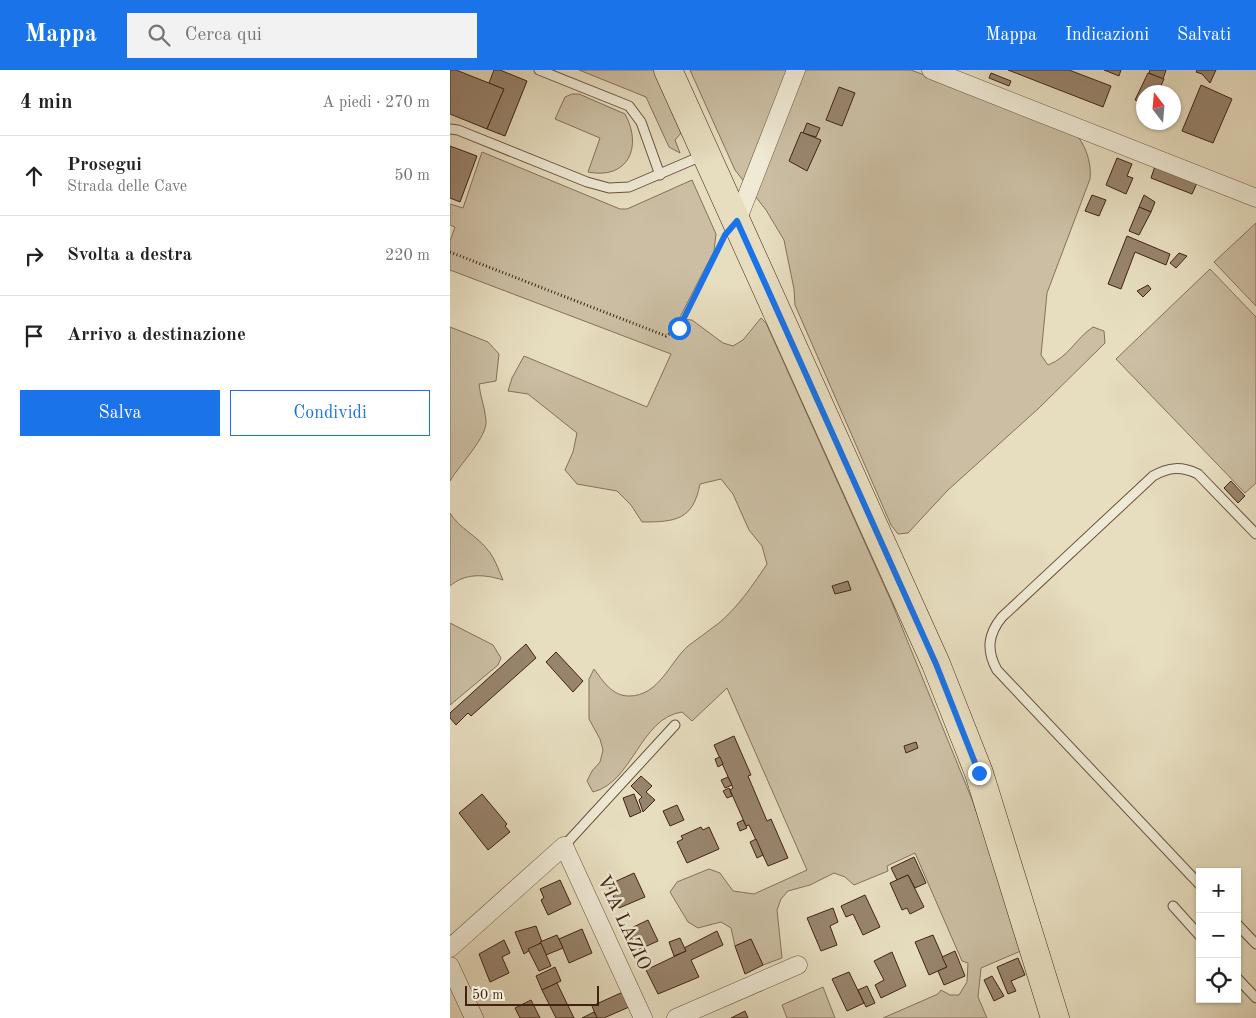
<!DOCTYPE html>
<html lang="it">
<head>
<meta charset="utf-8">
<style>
	body { margin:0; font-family:"Old Standard TT",serif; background:#f2f2f2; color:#222 }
	.controls { position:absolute; right:15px; bottom:15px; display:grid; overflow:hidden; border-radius:0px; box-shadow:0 1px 4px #0004 }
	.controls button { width:45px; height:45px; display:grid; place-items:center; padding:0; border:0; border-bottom:1px solid #e0e0e0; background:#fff; color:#222; font:25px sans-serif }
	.compass { position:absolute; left:686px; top:15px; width:45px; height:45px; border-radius:50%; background:#fff; box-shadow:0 1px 4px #0004; rotate:344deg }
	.scale { position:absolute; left:15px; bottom:12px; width:134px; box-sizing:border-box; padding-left:5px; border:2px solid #422313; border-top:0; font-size:14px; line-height:18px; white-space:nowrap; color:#422313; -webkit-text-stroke:4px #efead6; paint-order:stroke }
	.stop { position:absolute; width:15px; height:15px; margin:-11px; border:4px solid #1a73e8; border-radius:50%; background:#fff }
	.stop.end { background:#1a73e8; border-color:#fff; box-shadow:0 1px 5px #0008 }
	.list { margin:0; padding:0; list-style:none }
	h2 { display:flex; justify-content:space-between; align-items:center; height:65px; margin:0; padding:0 20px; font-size:21px }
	h2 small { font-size:16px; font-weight:400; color:#767676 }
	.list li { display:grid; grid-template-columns:32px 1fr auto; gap:15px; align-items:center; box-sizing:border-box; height:80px; padding:0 20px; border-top:1px solid #e0e0e0 }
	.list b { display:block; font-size:19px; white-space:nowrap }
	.list p { margin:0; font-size:16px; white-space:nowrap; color:#767676 }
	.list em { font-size:16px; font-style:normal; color:#767676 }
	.actions { display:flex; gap:10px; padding:15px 20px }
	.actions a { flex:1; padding:11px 0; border:1px solid #1a73e8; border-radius:0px; text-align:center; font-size:18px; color:#1a73e8 }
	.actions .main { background:#1a73e8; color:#fff }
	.icon { flex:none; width:28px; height:28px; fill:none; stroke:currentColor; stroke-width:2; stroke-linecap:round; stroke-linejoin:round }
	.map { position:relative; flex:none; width:806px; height:948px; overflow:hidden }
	header { display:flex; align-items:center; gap:30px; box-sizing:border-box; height:70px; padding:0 25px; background:#1a73e8; color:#fff }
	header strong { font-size:24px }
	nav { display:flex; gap:28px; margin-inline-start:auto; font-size:18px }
	.search { width:350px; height:45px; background:#f2f2f2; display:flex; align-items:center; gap:12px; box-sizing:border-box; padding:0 18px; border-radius:0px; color:#767676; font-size:19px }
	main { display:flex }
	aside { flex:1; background:#fff }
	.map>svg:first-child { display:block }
	.green { fill:#cbbea3; stroke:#86705b }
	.building { fill:#98846d; stroke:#422313 }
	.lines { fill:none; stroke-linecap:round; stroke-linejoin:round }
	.lane-casing { stroke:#6b523e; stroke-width:11 }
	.street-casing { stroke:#6b523e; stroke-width:19 }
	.primary-casing { stroke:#422313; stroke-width:29 }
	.path { stroke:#422313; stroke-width:3; stroke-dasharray:1 2.5; stroke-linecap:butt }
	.lane { stroke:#efead6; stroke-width:9 }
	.street { stroke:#efead6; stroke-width:18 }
	.primary { stroke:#e7dec0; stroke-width:28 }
	.route { stroke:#1a73e8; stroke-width:6 }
	.labels { text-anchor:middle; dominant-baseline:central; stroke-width:5; stroke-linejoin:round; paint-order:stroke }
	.street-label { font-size:19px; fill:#422313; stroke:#efead6 }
</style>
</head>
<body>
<header>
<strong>Mappa</strong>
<div class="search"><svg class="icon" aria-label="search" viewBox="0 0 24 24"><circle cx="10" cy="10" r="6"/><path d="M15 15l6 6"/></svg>Cerca qui</div>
<nav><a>Mappa</a><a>Indicazioni</a><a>Salvati</a></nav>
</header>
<main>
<aside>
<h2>4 min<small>A piedi · 270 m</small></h2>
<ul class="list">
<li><svg class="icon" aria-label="ahead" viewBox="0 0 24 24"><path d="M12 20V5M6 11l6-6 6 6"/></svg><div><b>Prosegui</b><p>Strada delle Cave</p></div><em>50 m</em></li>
<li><svg class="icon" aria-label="right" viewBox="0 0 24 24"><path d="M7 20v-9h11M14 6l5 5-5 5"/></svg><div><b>Svolta a destra</b></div><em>220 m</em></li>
<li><svg class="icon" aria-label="arrive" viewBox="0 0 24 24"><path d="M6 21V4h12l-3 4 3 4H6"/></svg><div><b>Arrivo a destinazione</b></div></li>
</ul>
<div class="actions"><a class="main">Salva</a><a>Condividi</a></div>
</aside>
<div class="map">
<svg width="806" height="948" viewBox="0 0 806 948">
	<rect width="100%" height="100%" fill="#e7dec0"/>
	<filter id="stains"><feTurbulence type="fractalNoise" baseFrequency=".004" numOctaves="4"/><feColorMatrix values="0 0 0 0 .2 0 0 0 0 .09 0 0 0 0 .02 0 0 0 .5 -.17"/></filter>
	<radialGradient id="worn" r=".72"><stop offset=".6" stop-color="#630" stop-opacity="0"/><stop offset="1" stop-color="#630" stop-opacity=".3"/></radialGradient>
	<g class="green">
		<path d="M129,0H204L231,63L225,70L230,83L219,77L196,27Z"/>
		<path d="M240,0H461L623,61C635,73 642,92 640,109L597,223L591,285L598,295C619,287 626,268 643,257L654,261L655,273L589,338L498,420L458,463L448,464L441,455L345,235L344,219L334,170L316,140L285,100Z"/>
		<path d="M122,24H129L175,44C193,77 178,110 138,102L150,68L105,49L115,27Z"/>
		<path d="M32,82L170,139H177L242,110L266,164L264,181L229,249L242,250L273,273L283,276L293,270L311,248L316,253L442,533L523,732L573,880L531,898L528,927L537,948H433L488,924L491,920L500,925H509L517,912L518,893L512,891L465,783L437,796L438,801L404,815L395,807L384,803L360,815L338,821L331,829L327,840L332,888L313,895L301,869L285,876L281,858L271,852L248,858L238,852L220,822L227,812L259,799L270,803L283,821L304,824L357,800L277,618L242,651L232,642C190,648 183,712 143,722L137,711L142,701L150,692L153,680L150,669L139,649V609L144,599C153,611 162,626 179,626C209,626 219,593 238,576C248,568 259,561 269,553C288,537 303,515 317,494L312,476L299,460L283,424L271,409L250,414C243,450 226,452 192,452L181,435L167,421L127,414L115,400L123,382L127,363L78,324L58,321L62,308L74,286L197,337L221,284L0,200V171L5,157L0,155V134L13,138Z"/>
		<path d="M806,153V236L764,192Z"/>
		<path d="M760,199L806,247V413L795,423L666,289Z"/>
		<path d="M0,257L38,272L49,284L46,311L29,314C30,326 35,338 36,350C38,367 9,395 0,411Z"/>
		<path d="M0,443C10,459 26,465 37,479C45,488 48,499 53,510C34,504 15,503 0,516Z"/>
		<path d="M0,553L43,575L51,588L48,595L0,635Z"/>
		<path d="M373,917L385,948H337L332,935Z"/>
	</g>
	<g class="building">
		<path d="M0,0H6L54,19L37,59L0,44Z"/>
		<path d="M44,0H50L77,11L55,66L37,59L54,19L39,13Z"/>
		<path d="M558,0H619L661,16L653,37Z"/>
		<path d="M654,0H671L669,6Z"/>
		<path d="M700,0H716L713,9L699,3Z"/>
		<path d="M747,0H766L760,13L752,4L746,2Z"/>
		<path d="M541,3L561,11L559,16L539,8Z"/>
		<path d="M698,3L714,9L708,22H694V33L685,30Z"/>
		<path d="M751,15L782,29L763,73L732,61Z"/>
		<path d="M389,17L405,23L392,56L376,50Z"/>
		<path d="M357,53L370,58L366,67L353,63Z"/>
		<path d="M351,62L371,70L357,101L339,91Z"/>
		<path d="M0,76L27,86L10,132L0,128Z"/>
		<path d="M667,88L682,94L677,106L683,108L676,124L656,115Z"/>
		<path d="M705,96L747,113L742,124L701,108Z"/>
		<path d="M642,125L656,130L649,146L635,141Z"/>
		<path d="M694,125L705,132L701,142L689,137Z"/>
		<path d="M689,137L701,142L689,165L679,161Z"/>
		<path d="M677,166L720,184L716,195L685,182L671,219L658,214Z"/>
		<path d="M729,183L737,186L726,198L720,193Z"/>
		<path d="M698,215L701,219L693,227L687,221Z"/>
		<path d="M781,411L795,426L788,433L774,418Z"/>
		<path d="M398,511L401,520L385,524L382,516Z"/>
		<path d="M76,574L86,588L21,646L18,643L6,655L0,648V643Z"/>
		<path d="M106,582L133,611L123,622L96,592Z"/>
		<path d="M284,666L301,705L298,706L317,751L321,749L338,788L318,796L299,755L296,756L280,720L283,718L264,675Z"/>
		<path d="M466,672L468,678L456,683L454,676Z"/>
		<path d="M270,687L273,694L268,697L265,689Z"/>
		<path d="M191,706L202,716L196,722L205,730L193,742L189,730L192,727L181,716Z"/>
		<path d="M278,707L282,715L275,718L271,710Z"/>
		<path d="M279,718L282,726L277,728L273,721Z"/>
		<path d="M32,724L57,754L55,756L60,762L38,780L9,743Z"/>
		<path d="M184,724L191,742L180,747L173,728Z"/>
		<path d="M227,735L234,750L220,756L213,741Z"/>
		<path d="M293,750L297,758L290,761L287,753Z"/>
		<path d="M251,757L253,760L259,757L269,779L237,793L227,772L233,769L231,766Z"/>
		<path d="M306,769L313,785L307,788L300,772Z"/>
		<path d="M464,787L476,813L465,818L458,805L447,810L441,798Z"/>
		<path d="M184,803L195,827L169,838L158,815Z"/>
		<path d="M458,805L474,837L460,844L457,838L452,840L440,813Z"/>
		<path d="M110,810L121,834L98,845L91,830L94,828L90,819Z"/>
		<path d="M415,825L430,857L413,865L403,844L396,847L391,836Z"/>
		<path d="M383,838L388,852L380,856L387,875L371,881L357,848Z"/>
		<path d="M198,850L208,871L188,880L182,868L179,870L175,861Z"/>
		<path d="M86,856L92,872L74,884L65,862Z"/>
		<path d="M132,859L142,883L119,893L109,869Z"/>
		<path d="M267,861L273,875L241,890L249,907L208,924L196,900L236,881L234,878Z"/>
		<path d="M107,865L113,878L96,885L90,872Z"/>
		<path d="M483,865L497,897L479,905L465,872Z"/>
		<path d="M230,868L236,881L224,886L219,872Z"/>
		<path d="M301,869L313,895L295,904L285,876Z"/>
		<path d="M54,870L60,883L52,887L59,903L40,912L29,884Z"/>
		<path d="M91,873L101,896L89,901L78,879Z"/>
		<path d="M505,881L515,906L494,915L488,901L497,897L492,887Z"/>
		<path d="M442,882L456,916L431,928L425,915L434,910L424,891Z"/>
		<path d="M568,888L575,905L561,911L566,921L558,924L547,897Z"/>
		<path d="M105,897L111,911L92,920L86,906Z"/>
		<path d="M399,902L414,933L397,941L382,909Z"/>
		<path d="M542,906L554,926L544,931L534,910Z"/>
		<path d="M107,913L124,948H106L92,920Z"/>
		<path d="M417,916L425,933L416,937L408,920Z"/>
		<path d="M173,922L179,937L154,948H147L142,936Z"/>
		<path d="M81,930L90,948H70L65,938Z"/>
		<path d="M295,941L298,948H281Z"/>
		<path d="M144,942L147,948H132Z"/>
	</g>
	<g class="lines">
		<defs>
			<g id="lane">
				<path d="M89,0L179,36L191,52L210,105"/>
				<path d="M0,59L8,60L137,112L159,118L179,117L254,85"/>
				<path d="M114,776L225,655"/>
				<path d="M750,815L547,600C536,580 538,564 552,547L703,406C719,397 731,396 748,404L806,464"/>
				<path d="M723,836L750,866"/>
				<path d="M787,854L806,874"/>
				<path d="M787,908L806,928"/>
			</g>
			<g id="street">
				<path d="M481,0L806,128"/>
				<path d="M287,151L346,0"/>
				<path d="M0,878L114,776L193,948"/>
				<path d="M0,896L24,948"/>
				<path d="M226,948L348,895"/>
			</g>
			<path id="primary" d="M218,0L486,594L529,703L605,948"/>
		</defs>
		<use href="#lane" class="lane-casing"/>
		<use href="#street" class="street-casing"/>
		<use href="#primary" class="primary-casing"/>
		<path class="path" d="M0,182L216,266L229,258L271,173"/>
		<use href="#lane" class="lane"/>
		<use href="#street" class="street"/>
		<use href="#primary" class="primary"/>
	</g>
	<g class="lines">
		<path class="route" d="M229,258L275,165L287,151L486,594L529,703"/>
	</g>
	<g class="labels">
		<g class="street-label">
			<text transform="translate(173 853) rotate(65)">VIA LAZIO</text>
		</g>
	</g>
	<rect width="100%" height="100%" filter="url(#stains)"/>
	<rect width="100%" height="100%" fill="url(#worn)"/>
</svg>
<div class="controls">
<button>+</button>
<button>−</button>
<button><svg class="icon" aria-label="locate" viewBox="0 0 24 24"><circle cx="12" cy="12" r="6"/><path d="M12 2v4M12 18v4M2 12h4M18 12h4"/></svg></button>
</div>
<svg class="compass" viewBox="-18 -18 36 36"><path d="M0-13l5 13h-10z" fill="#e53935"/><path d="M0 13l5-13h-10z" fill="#767676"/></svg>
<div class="scale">50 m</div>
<div class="stop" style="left:229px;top:258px"></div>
<div class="stop end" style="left:529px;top:703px"></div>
</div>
</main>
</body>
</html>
